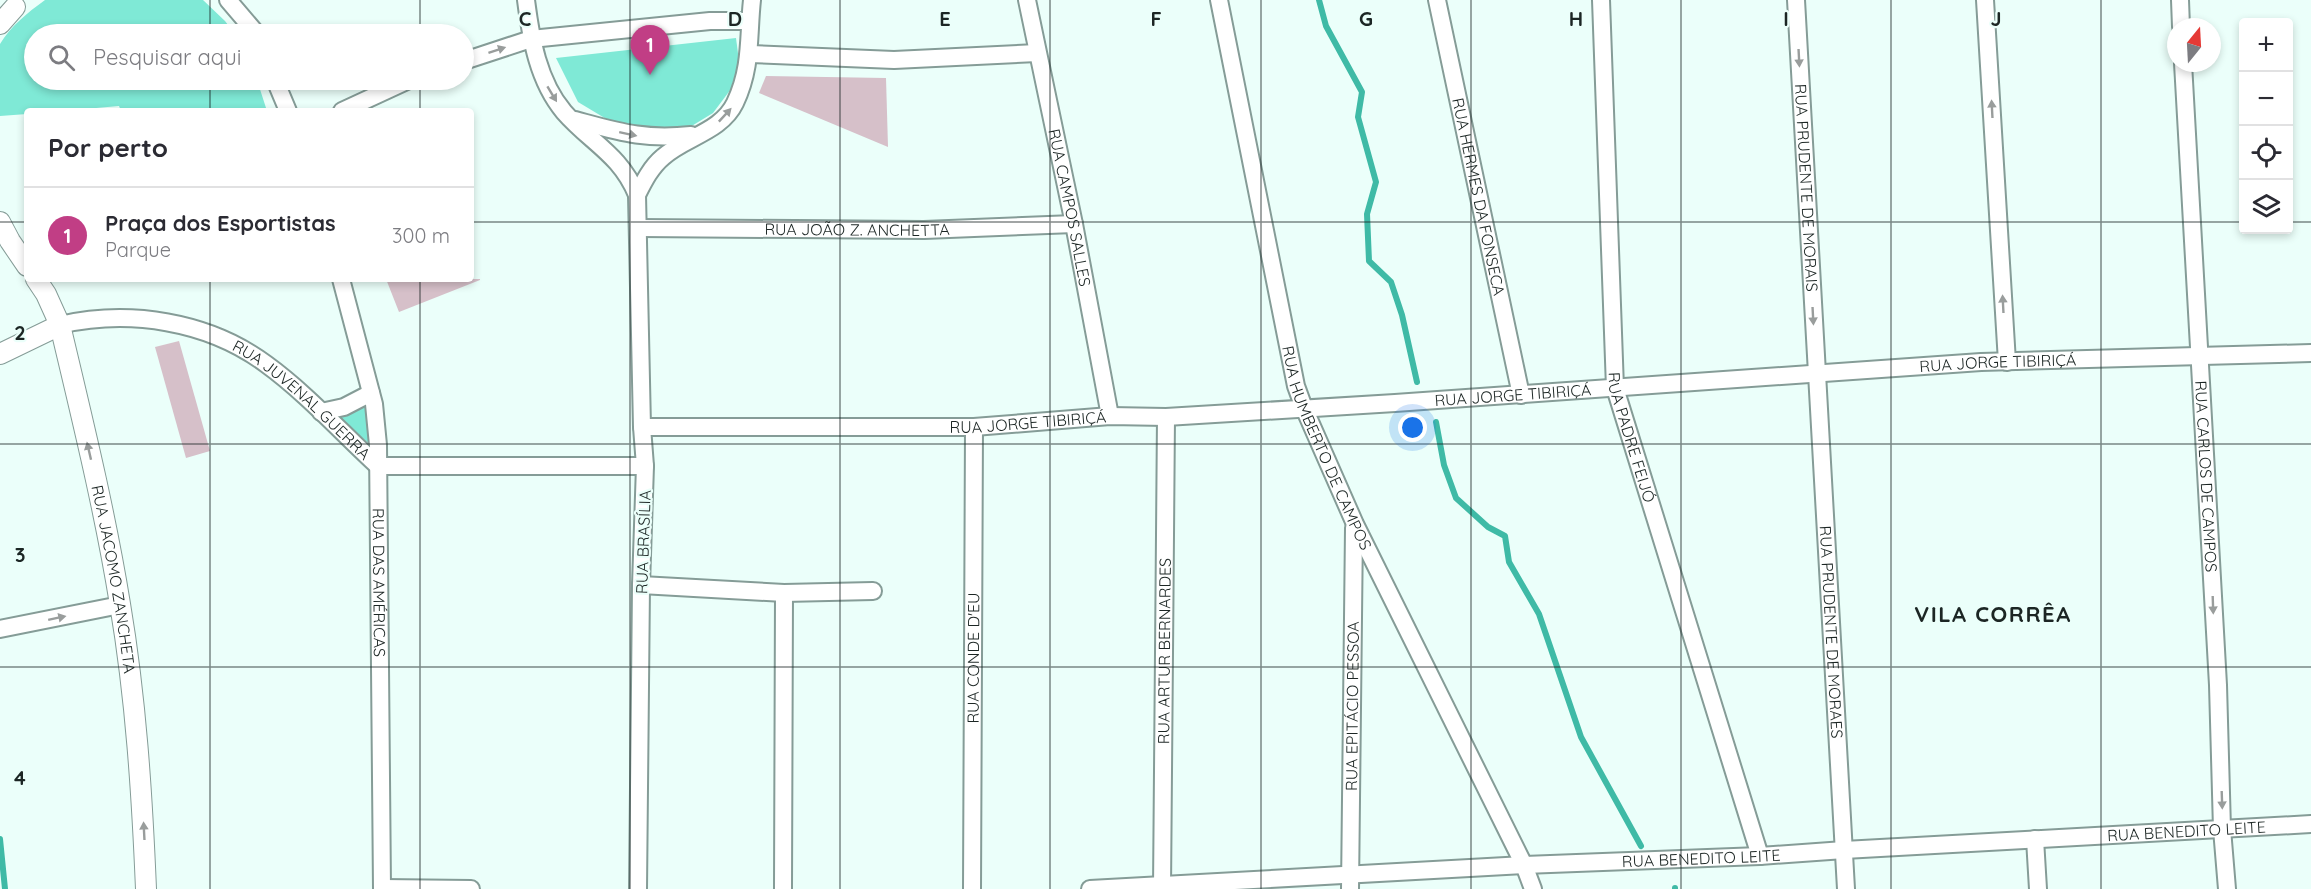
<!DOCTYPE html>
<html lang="pt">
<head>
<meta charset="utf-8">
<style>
	body { margin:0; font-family:Quicksand,sans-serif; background:#f7f7f7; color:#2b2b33 }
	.controls { position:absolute; right:18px; top:18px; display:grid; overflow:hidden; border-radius:6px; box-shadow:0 3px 9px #0003 }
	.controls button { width:54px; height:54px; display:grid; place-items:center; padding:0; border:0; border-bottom:2px solid #e1e1e2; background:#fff; color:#2b2b33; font:30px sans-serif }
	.compass { position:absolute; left:2167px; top:18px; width:54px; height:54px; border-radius:50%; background:#fff; box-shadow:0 3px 9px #0003; rotate:18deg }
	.you { position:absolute; left:1413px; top:428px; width:21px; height:21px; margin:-15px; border:4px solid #fff; border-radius:50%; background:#1a73e8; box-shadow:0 0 0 9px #1a73e833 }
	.badge { display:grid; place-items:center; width:39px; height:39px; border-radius:50%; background:#c13e85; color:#fff; font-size:20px; font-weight:700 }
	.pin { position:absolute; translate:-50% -50px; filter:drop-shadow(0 2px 3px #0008) }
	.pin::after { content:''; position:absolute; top:32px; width:21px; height:18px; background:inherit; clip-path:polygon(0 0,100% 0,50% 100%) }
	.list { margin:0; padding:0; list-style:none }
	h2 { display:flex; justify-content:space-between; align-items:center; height:78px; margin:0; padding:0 24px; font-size:26px }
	h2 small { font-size:20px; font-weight:400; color:#7c7c81 }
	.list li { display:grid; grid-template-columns:39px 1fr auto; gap:18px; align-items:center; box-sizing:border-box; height:96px; padding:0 24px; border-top:2px solid #e1e1e2 }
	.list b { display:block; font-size:22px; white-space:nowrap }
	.list p { margin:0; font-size:20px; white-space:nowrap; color:#7c7c81 }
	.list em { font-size:20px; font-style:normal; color:#7c7c81 }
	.icon { flex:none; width:33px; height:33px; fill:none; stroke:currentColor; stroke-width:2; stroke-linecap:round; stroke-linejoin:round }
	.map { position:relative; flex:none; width:2311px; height:889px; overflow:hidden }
	.search { position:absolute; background:#fff; box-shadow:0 3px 9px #0003; left:24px; top:24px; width:450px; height:66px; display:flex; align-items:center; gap:15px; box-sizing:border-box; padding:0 21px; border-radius:33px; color:#7c7c81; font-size:22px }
	.panel { position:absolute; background:#fff; box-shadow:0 3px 9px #0003; left:24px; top:108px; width:450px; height:174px; border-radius:6px }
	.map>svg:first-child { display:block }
	.green { fill:#7fe9d6 }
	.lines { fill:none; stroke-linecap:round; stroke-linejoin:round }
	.stream { stroke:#3fbaa6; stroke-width:6 }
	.building { fill:#d6c0c9 }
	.minor-casing { stroke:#859c97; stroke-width:20 }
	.tertiary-casing { stroke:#859c97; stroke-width:22 }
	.minor { stroke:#fff; stroke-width:16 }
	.tertiary { stroke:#fff; stroke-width:20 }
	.oneway { fill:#999d9c }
	.grid { fill:none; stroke:#1c2624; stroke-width:1.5; stroke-opacity:0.55 }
	.labels { text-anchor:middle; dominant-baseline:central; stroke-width:4.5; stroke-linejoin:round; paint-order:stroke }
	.street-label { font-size:16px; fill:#1c2624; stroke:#ebfffa }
	.district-label { font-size:22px; font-weight:bold; letter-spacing:1.5px; fill:#1c2624; stroke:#ebfffa }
	.grid-label { font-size:20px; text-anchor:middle; font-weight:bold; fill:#1c2624; stroke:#ebfffa; stroke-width:4.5; stroke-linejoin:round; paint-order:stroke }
</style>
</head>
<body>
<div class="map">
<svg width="2311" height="889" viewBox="0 0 2311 889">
	<rect width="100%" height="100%" fill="#ebfffa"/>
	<g class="green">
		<path d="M45,0H203L225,21L235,34H34V80H257L267,111H121L119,106L62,111H27V114L0,116V44C11,26 27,13 45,0Z"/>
		<path d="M736,38L739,61L731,89L713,113L690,127L653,135L608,120L578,102L556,58Z"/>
		<path d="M366,403L373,447L336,415L350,413Z"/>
	</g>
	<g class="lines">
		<g class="stream">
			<path d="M1319,0L1326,26L1362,92L1358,117L1376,182L1367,214L1369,261L1391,282L1402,315L1417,382"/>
			<path d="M1436,422L1444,465L1456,498L1488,527L1505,536L1509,562L1539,614L1581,737L1641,846"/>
			<path d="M0,839L5,889"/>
			<path d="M1675,888V889"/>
		</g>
	</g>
	<g class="building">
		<path d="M766,76L886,78L888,147L759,93Z"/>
		<path d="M386,279H480V280L399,312Z"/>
		<path d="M179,341L210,451L186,458L155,347Z"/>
	</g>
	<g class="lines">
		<defs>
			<g id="minor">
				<path d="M228,0L257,34"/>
				<path d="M526,0C531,39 538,81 564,112C591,143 620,154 637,195L642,427L645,466L641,585L638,889"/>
				<path id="s1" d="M1027,0L1074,224L1110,416"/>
				<path id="s2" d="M1219,0L1296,386L1304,408L1355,524L1524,865L1533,889"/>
				<path id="s3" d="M1437,0L1521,395"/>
				<path id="s4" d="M1601,0L1615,388L1760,856"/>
				<path id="s5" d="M1796,0L1846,889"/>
				<path d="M1985,0L2007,362"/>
				<path d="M2180,0L2181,27"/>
				<path d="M750,54L894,60L1037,53"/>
				<path d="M464,61L531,39L710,21H749"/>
				<path id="s6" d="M2183,63L2218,685L2222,829L2227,889"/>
				<path d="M275,80L288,111"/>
				<path d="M342,111L409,80"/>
				<path d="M575,120C620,132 644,140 691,135"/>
				<path d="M637,195C644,181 651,167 663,157C685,137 721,132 735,103C752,67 748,37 752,0"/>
				<path id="s7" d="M639,228L924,230L1074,224"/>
				<path id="s8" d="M341,279L374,404L378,445L382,889"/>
				<path id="s9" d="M60,325C129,309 208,321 266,364C306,393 341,432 378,466H645"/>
				<path d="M321,412L344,407L371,393"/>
				<path id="s10" d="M642,427H974L1110,416L1166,417L1395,403L1981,362L2311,353"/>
				<path d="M641,585L784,593L873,591"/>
				<path d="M0,629L120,605"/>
				<path d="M2035,839L2038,889"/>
				<path d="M382,888L471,889"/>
				<path d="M783,889L784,593"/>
				<path id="s11" d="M972,889L974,427"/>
				<path id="s12" d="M1090,889L1524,865L1760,856L1844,850L2311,824"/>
				<path id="s13" d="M1162,889L1166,417"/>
				<path id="s14" d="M1350,889L1354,528"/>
			</g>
			<g id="tertiary">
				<path d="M0,24L15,7"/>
				<path d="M0,222L10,241L27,266"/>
				<path id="s15" d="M36,279L46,294L60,325C82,418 105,511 120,604C136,699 142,794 146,889"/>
				<path d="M0,354L60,325"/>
			</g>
		</defs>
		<use href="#minor" class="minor-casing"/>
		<use href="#tertiary" class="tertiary-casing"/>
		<use href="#minor" class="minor"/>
		<use href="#tertiary" class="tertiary"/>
	</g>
	<defs><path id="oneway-solid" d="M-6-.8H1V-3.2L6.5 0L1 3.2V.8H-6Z" transform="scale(1.5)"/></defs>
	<g class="oneway">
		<use href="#oneway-solid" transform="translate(497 50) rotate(-18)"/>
		<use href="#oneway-solid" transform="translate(1799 58) rotate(87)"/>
		<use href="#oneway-solid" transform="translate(552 94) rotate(59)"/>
		<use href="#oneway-solid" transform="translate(1992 109) rotate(-93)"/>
		<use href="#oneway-solid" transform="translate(725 115) rotate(-47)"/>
		<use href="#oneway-solid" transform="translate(628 134) rotate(12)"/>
		<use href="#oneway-solid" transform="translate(2003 304) rotate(-93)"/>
		<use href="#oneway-solid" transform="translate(1813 316) rotate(87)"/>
		<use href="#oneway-solid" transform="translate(89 451) rotate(-103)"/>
		<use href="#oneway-solid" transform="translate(2213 605) rotate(88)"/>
		<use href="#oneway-solid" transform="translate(57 618) rotate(-12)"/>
		<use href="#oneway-solid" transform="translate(2222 800) rotate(88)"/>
		<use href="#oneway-solid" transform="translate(144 831) rotate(-93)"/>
	</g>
	<path class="grid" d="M210,0V34M420,0V34M630,0V889M840,0V889M1050,0V889M1261,0V889M1471,0V889M1681,0V889M1891,0V889M2101,0V889M210,80V111M420,80V111M0,222H27M471,222H2244M2288,222H2311M210,279V889M420,279V889M0,444H2311M0,667H2311"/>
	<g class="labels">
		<g class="street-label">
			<text stroke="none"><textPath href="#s5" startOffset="188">RUA PRUDENTE DE MORAIS</textPath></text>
			<text stroke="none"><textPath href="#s3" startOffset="201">RUA HERMES DA FONSECA</textPath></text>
			<text stroke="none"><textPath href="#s1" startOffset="212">RUA CAMPOS SALLES</textPath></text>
			<text stroke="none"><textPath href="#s7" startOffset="218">RUA JOÃO Z. ANCHETTA</textPath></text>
			<text stroke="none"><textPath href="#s10" startOffset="1358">RUA JORGE TIBIRIÇÁ</textPath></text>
			<text stroke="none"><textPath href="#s10" startOffset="872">RUA JORGE TIBIRIÇÁ</textPath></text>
			<text stroke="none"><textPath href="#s9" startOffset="266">RUA JUVENAL GUERRA</textPath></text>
			<text stroke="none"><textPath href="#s10" startOffset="386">RUA JORGE TIBIRIÇÁ</textPath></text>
			<text stroke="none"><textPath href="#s4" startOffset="440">RUA PADRE FEIJÓ</textPath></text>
			<text stroke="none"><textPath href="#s2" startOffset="462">RUA HUMBERTO DE CAMPOS</textPath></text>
			<text stroke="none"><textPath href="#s6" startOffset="414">RUA CARLOS DE CAMPOS</textPath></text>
			<text transform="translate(643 542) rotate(-88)">RUA BRASÍLIA</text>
			<text stroke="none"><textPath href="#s15" startOffset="312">RUA JACOMO ZANCHETA</textPath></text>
			<text stroke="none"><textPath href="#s8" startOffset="308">RUA DAS AMÉRICAS</textPath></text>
			<text stroke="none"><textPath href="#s5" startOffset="633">RUA PRUDENTE DE MORAES</textPath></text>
			<text stroke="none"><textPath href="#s13" startOffset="238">RUA ARTUR BERNARDES</textPath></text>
			<text stroke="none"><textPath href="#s11" startOffset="231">RUA CONDE D'EU</textPath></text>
			<text stroke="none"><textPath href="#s14" startOffset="183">RUA EPITÁCIO PESSOA</textPath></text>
			<text stroke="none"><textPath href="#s12" startOffset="1098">RUA BENEDITO LEITE</textPath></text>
			<text stroke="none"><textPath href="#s12" startOffset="612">RUA BENEDITO LEITE</textPath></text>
		</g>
		<g class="district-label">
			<text x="1993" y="614">VILA CORRÊA</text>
		</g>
	</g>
	<g class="grid-label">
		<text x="525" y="26">C</text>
		<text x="735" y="26">D</text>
		<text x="945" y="26">E</text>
		<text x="1156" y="26">F</text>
		<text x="1366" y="26">G</text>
		<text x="1576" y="26">H</text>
		<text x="1786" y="26">I</text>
		<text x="1996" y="26">J</text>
		<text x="20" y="340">2</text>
		<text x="20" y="562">3</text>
		<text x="20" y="785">4</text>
	</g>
</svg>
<div class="controls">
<button>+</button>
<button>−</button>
<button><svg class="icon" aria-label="locate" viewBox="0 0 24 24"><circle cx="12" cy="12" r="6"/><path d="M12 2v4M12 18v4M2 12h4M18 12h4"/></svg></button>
<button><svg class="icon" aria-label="layers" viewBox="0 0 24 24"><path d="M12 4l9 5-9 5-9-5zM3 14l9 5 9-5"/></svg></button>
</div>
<svg class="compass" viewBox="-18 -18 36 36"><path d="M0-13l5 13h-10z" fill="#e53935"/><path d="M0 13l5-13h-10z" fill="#7c7c81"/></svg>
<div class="you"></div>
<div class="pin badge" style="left:650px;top:75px">1</div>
<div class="search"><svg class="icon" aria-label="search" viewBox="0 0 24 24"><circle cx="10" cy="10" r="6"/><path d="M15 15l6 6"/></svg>Pesquisar aqui</div>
<section class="panel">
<h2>Por perto<small></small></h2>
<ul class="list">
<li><span class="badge">1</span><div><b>Praça dos Esportistas</b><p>Parque</p></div><em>300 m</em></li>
</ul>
</section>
</div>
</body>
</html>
